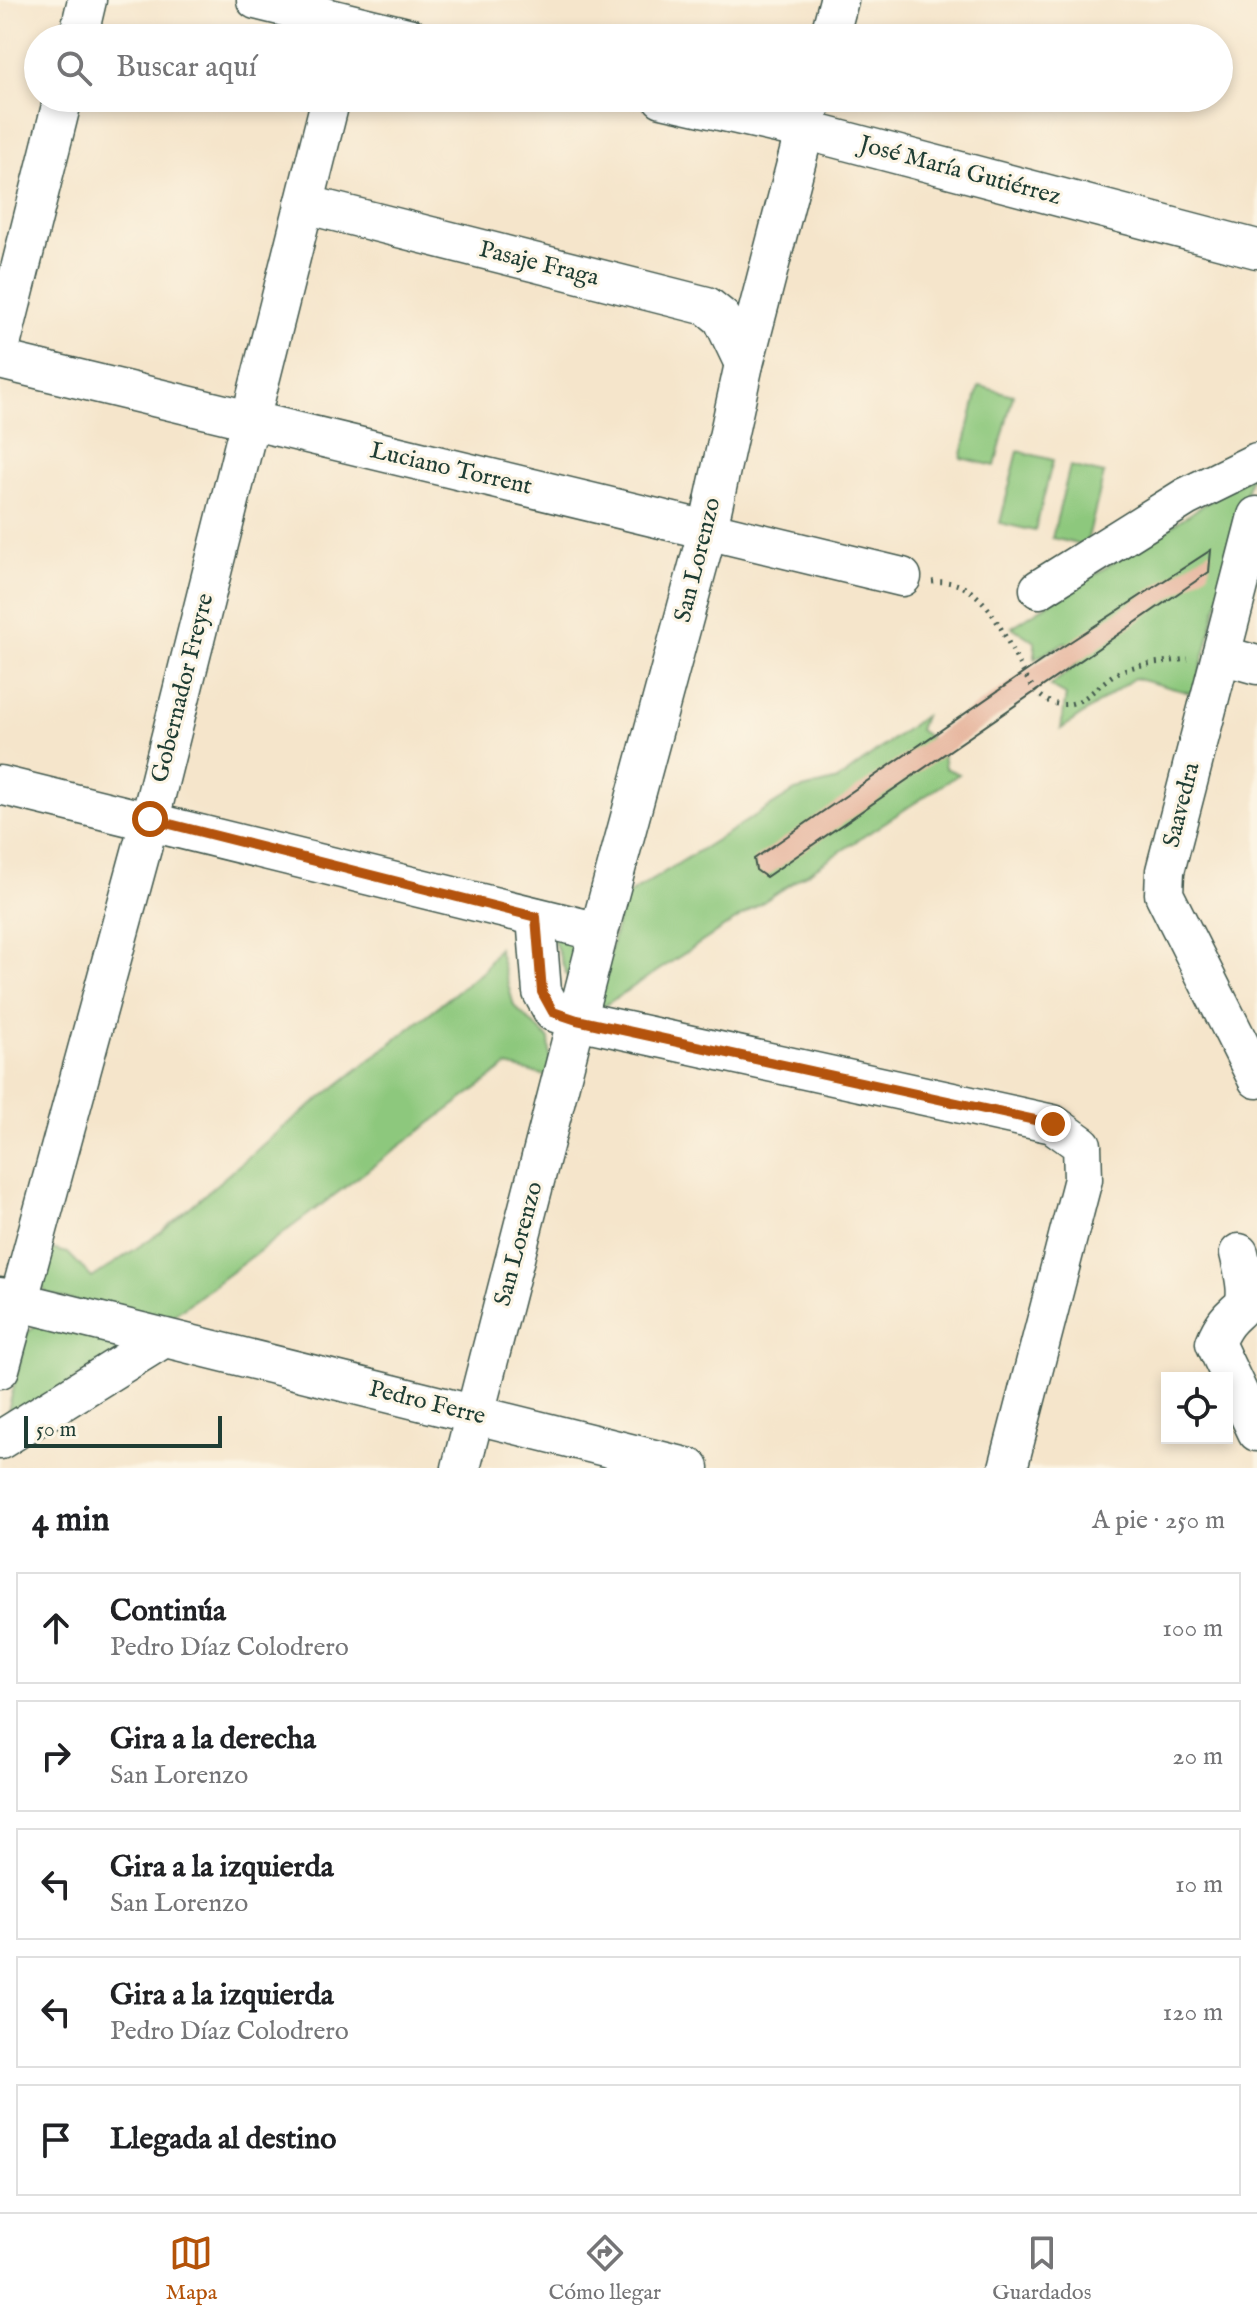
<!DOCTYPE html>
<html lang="es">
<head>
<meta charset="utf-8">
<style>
	body { margin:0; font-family:"IM FELL English",serif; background:#f2f2f2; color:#202124 }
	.controls { position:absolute; right:24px; bottom:24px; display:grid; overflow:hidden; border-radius:0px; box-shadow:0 4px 12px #0003 }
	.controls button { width:72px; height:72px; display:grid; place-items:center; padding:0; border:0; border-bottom:2px solid #e0e0e0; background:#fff; color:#202124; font:40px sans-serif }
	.scale { position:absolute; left:24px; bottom:20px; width:198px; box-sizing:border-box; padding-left:8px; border:4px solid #1f3d34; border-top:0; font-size:22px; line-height:28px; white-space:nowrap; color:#1f3d34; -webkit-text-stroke:6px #fcf5e5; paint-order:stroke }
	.stop { position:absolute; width:24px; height:24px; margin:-18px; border:6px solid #b45309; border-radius:50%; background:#fff }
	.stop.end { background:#b45309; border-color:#fff; box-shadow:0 2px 8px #0008 }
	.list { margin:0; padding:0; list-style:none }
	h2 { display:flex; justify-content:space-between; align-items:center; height:104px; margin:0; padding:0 32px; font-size:34px }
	h2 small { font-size:26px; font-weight:400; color:#757577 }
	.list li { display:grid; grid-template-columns:52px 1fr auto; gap:24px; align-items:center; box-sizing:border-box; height:112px; margin:0 16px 16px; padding:0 16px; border:2px solid #e0e0e0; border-radius:0px }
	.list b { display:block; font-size:30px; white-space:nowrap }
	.list p { margin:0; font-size:26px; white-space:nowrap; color:#757577 }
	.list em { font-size:26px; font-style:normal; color:#757577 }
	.icon { flex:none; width:44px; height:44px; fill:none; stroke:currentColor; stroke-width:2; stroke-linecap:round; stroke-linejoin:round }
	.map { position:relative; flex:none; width:1257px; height:1468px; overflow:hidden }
	.search { position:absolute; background:#fff; box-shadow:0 4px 12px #0003; left:24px; right:24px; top:24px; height:88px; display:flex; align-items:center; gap:20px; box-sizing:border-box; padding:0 28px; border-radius:44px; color:#757577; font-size:30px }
	.sheet { height:744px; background:#fff }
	nav { display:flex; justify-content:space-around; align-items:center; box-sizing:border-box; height:112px; border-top:2px solid #e0e0e0; background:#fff; font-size:22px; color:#757577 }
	nav a { display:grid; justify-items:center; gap:4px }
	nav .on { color:#b45309 }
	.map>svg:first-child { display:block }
	.green { fill:#8dc87d; stroke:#568258; stroke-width:2 }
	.building { fill:#e6b49c }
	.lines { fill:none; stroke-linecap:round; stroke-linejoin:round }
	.minor-casing { stroke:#3f564b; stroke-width:41 }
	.path { stroke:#3f564b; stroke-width:5; stroke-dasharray:2 6; stroke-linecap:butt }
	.minor { stroke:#fff; stroke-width:38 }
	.route { stroke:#b45309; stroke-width:10 }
	.labels { text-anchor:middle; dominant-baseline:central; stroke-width:6; stroke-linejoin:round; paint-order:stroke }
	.street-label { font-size:24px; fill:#1f3d34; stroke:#fcf5e5 }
</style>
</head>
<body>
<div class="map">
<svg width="1257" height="1468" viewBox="0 0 1257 1468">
	<rect width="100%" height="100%" fill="#fcf5e5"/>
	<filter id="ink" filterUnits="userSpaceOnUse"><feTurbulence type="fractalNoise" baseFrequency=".0125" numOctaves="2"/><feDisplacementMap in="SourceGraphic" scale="16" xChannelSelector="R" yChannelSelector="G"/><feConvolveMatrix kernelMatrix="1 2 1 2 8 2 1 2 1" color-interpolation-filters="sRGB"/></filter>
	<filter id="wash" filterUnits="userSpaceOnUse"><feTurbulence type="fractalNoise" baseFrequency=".006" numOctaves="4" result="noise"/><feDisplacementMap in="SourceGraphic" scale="32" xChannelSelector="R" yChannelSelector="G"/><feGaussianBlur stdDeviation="1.8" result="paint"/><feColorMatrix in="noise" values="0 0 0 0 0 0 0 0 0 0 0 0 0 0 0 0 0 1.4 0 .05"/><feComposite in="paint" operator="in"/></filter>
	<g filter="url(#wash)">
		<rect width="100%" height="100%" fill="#f5e5cb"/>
		<g class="green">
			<path d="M979,386L1013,395L995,466L961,458Z"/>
			<path d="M1018,451L1053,460L1035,531L1000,523Z"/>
			<path d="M1070,466L1104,474L1086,546L1052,538Z"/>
			<path d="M1251,475L1194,694L1134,678L1061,729L1066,695L1050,686L1078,663L1066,642L1035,659V642L1012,627Z"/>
			<path d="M924,716L919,730C934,739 944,751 945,768L959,774L596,1011L623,898L795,791L838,780Z"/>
			<path d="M549,927L589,937L575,998Z"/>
			<path d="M498,948L514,1006L549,1039L552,1077L507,1066L159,1326L46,1293L40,1283L47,1248L68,1253L92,1278L162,1231L274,1135L483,971Z"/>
			<path d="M37,1324L132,1344L5,1423L27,1333Z"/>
		</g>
		<g id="blocks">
			<path class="building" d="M1211,550L1209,572L766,877L756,870L754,859L1047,657Z"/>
		</g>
	</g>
	<g filter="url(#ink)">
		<use href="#blocks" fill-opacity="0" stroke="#3f564b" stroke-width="2"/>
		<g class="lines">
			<defs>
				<g id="minor">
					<path d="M256,0L411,38"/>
					<path d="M78,38L87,0"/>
					<path d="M829,38L839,0"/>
					<path d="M662,98L804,130L1257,249"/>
					<path d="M304,204L707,306L722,318L744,364"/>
					<path d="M0,349L63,98"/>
					<path d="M0,360L902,577"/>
					<path d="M1257,516L1165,871L1164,894L1257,1079"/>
					<path d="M1039,589L1186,497L1257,462"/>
					<path d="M1221,655L1257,665"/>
					<path d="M0,785L599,932"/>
					<path d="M536,917L542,992L553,1012L577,1020L1053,1124L1082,1145L1083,1179L1008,1468"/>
					<path d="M1239,1253C1257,1327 1235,1293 1215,1343L1257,1432"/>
					<path d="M0,1297L690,1468"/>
					<path d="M0,1369L150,819L331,98"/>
					<path d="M0,1440L164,1338"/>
					<path d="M461,1468L599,932L708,529L744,364L813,98"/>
				</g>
			</defs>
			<use href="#minor" class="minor-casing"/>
			<path class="path" d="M932,582C1009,574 1010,697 1057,704C1085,709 1098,681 1121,671C1141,663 1166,662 1188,659"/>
			<use href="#minor" class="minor"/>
		</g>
	</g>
	<g class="lines" filter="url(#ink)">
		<path class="route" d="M150,819L536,917L542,992L553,1012L577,1020L1053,1124"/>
	</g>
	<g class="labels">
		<g class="street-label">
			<text transform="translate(960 171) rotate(15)">José María Gutiérrez</text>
			<text transform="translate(539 264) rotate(14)">Pasaje Fraga</text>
			<text transform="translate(451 469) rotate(13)">Luciano Torrent</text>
			<text transform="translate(698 560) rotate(-76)">San Lorenzo</text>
			<text transform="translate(183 688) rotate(-76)">Gobernador Freyre</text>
			<text transform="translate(1182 805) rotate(-76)">Saavedra</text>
			<text transform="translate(519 1244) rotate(-75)">San Lorenzo</text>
			<text transform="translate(427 1403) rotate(14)">Pedro Ferre</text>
		</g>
	</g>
</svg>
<div class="controls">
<button><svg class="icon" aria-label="locate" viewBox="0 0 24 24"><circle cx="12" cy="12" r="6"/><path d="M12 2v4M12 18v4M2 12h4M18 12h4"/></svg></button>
</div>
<div class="scale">50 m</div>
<div class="stop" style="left:150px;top:819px"></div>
<div class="stop end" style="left:1053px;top:1124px"></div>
<div class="search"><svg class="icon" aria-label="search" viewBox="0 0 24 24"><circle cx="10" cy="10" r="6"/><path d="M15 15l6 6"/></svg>Buscar aquí</div>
</div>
<section class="sheet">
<h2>4 min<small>A pie · 250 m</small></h2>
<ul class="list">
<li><svg class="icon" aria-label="ahead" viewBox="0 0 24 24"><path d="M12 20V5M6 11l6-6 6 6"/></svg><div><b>Continúa</b><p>Pedro Díaz Colodrero</p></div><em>100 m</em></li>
<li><svg class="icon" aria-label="right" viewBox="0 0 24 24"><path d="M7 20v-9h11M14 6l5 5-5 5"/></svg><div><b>Gira a la derecha</b><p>San Lorenzo</p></div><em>20 m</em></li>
<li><svg class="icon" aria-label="left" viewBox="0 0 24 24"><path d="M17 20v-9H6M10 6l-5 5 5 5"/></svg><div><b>Gira a la izquierda</b><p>San Lorenzo</p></div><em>10 m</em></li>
<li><svg class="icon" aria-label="left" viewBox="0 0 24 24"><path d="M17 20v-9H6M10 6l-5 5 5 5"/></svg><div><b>Gira a la izquierda</b><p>Pedro Díaz Colodrero</p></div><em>120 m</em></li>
<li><svg class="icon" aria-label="arrive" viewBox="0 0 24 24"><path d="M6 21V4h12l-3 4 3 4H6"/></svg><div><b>Llegada al destino</b></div></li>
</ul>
</section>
<nav>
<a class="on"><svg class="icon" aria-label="map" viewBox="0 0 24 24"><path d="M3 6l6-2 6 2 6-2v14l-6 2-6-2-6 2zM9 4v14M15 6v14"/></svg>Mapa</a>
<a><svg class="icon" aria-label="directions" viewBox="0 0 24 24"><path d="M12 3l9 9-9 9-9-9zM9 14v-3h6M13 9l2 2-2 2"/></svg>Cómo llegar</a>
<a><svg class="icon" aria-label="saved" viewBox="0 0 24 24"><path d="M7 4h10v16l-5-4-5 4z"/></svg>Guardados</a>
</nav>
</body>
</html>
